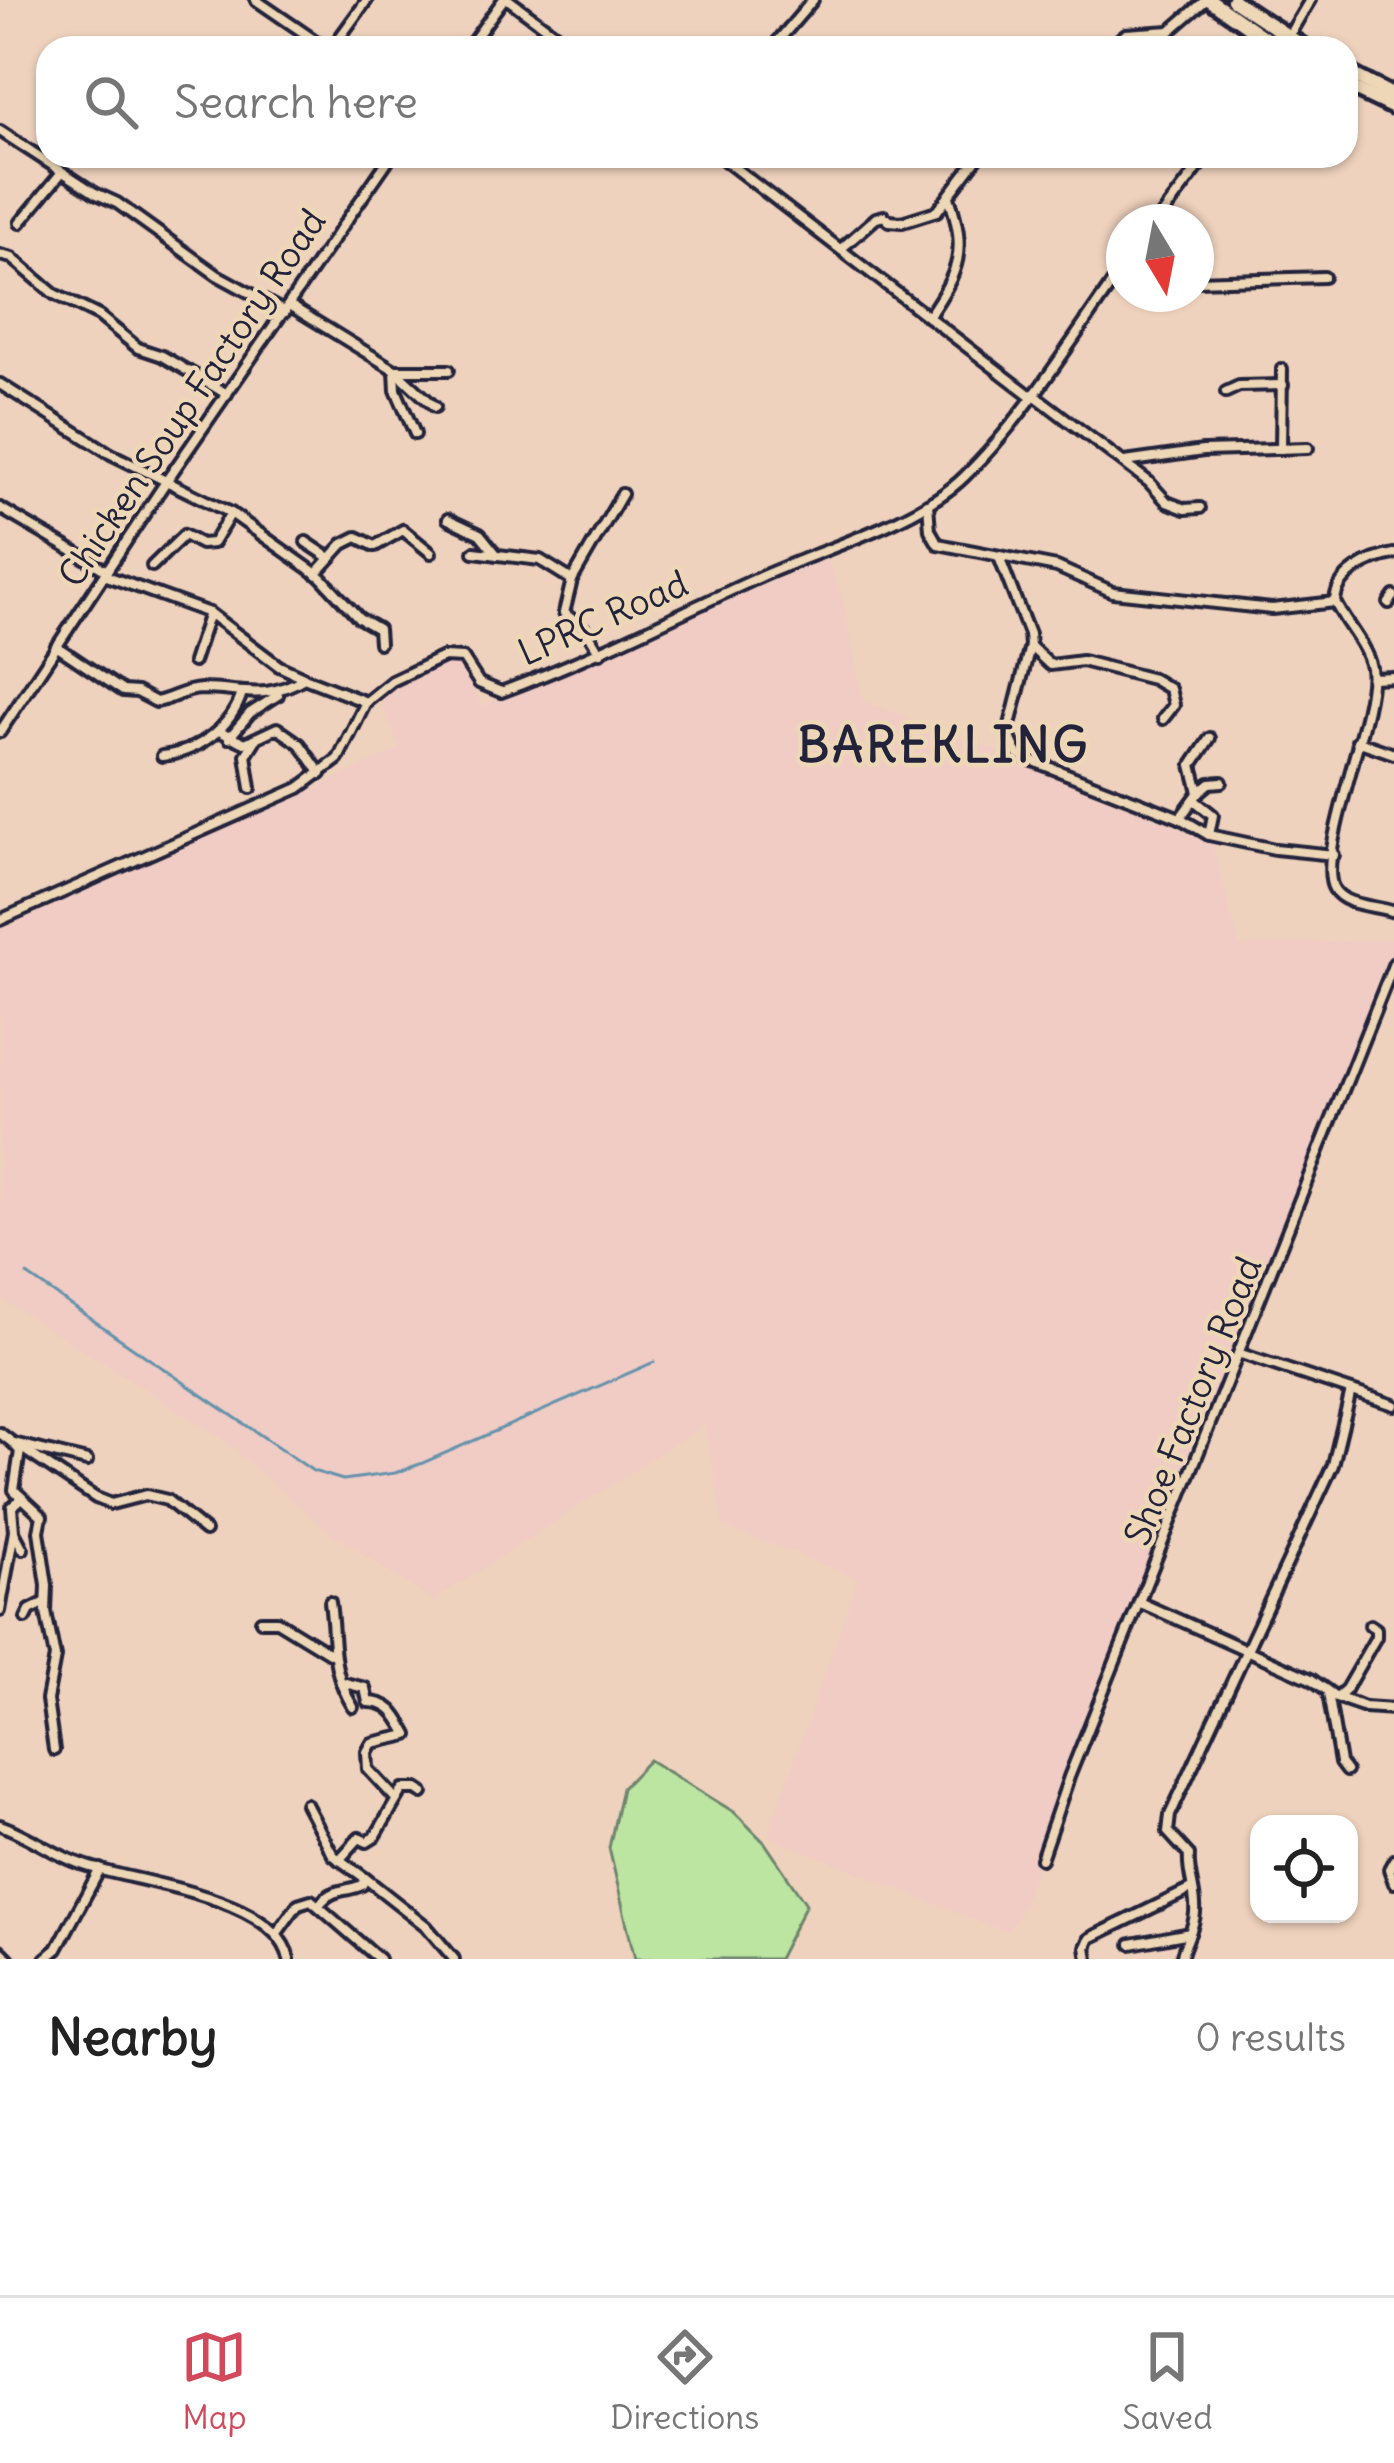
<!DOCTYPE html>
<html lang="en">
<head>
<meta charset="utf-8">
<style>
	body { margin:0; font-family:Delius,sans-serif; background:#f6f6f6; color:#222 }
	.controls { position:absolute; right:36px; bottom:36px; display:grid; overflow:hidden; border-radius:24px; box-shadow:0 3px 9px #0004 }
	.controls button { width:108px; height:108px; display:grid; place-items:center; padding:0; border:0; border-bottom:3px solid #e0e0e0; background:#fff; color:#222; font:60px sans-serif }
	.compass { position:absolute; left:1106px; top:204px; width:108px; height:108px; border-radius:50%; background:#fff; box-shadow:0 3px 9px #0004; rotate:170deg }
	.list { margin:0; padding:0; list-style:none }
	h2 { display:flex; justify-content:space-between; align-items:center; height:156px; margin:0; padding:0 48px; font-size:51px }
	h2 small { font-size:39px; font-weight:400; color:#767676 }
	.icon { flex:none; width:66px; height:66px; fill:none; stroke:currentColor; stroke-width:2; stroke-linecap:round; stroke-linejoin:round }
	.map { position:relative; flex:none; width:1394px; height:1959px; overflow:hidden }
	.search { position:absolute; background:#fff; box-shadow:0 3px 9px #0004; left:36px; right:36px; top:36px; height:132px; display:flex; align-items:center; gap:30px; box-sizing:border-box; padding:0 42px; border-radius:36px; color:#767676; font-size:45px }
	.sheet { height:336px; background:#fff }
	nav { display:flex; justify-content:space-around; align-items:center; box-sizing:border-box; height:168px; border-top:3px solid #e0e0e0; background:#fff; font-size:33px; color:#767676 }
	nav a { display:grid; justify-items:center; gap:6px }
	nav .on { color:#d1495b }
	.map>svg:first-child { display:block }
	.built { fill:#f0ccc5 }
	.green { fill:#bbe5a1; stroke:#6e846e; stroke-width:3 }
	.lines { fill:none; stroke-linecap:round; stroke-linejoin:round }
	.stream { stroke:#6692ab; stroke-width:3 }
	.street-casing { stroke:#22223b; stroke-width:16 }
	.primary-casing { stroke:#22223b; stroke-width:21 }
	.street { stroke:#eed7b6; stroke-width:8 }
	.primary { stroke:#eed7b6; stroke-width:12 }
	.labels { text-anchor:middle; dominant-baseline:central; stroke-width:9; stroke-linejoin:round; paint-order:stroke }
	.street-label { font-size:36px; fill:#22223b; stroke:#eed7b6 }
	.district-label { font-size:48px; font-weight:bold; letter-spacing:3px; fill:#22223b; stroke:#eed7b6 }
</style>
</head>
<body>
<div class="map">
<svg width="1394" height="1959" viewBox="0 0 1394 1959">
	<rect width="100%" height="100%" fill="#efd2bd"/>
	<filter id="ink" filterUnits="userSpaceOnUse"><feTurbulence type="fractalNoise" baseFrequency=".00833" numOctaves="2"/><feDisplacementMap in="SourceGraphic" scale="24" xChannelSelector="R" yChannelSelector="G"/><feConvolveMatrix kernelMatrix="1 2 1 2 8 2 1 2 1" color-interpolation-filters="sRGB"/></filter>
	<g filter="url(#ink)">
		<path class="built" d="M827,557L844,605L862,700L1208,830L1240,946L1394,939V957L1016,1921L1007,1930L997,1929L768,1836L858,1578L723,1526L705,1424L433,1601L328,1531L217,1435L0,1298V929L400,749L379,696L456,659L482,706Z"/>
		<path class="green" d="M649,1760L734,1812L765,1843L806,1904L778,1959H635L609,1848L622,1788Z"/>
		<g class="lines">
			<path class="stream" d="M27,1275L313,1471L343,1480L395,1473L420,1464L654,1362"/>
			<defs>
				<g id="street">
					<path d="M256,0L326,48"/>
					<path d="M509,0L574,48"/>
					<path d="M1288,37L1310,0"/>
					<path d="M332,48L367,0"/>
					<path d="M468,48L503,0"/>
					<path d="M772,48L813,0"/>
					<path d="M1109,48L1126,34L1170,31L1206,0"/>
					<path d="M0,131L95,193L117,203L217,275L285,312"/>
					<path d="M719,156L1031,396"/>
					<path d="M1157,222L1207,156"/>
					<path d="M20,223L62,172"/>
					<path d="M842,248L876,218L884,216L889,221L902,222L937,211L979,156"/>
					<path d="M0,255L12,258L54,294L99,316L138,348L162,356L227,394"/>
					<path d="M1196,281L1324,277"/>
					<path d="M289,305L395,370L435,407"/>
					<path d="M928,317C960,270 967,251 949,197"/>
					<path d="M0,384L111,454L231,513L321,577L359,618L378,629L379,643"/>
					<path d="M1226,392L1239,386L1283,385"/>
					<path d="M1033,394L1149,482L1167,502L1185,509L1200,508"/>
					<path d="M415,434L396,390L395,370H449"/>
					<path d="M1281,449L1282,369"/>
					<path d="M1125,462L1203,451L1308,448"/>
					<path d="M928,504L930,530L938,544L1057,567L1113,592L1272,609L1335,602"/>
					<path d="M0,508L107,571"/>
					<path d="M448,519L480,534L497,555"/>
					<path d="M306,542L330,558"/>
					<path d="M474,552L540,560L572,580"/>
					<path d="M1394,554C1369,558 1336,575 1335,602C1345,624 1366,644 1371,668C1378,709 1314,858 1334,889C1345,907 1376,905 1394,912"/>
					<path d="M999,557L1029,634L1030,646L1008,733L1018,755L1180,818L1209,835L1275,849L1334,855"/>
					<path d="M152,566L184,535L201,544L213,543L231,513"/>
					<path d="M316,574L343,544L357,537L375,546L403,530L431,553"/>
					<path d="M104,575L209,613L279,666L303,677"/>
					<path d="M1389,603L1394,596"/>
					<path d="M56,646L123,691L137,692L156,702C172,699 183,690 201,689C242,689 265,702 304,678L366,702"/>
					<path d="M1030,646L1050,665L1082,661L1153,679L1170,689L1174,705L1163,719"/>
					<path d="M600,653L587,631L564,613L572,580L622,494"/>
					<path d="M193,662L209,613"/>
					<path d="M1372,678L1394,677"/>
					<path d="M219,731L245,743L277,728L300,744L321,774"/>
					<path d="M0,732L167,480L391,156"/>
					<path d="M229,738L250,713L278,695"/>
					<path d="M1357,741L1394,754"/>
					<path d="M162,756C198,752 231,728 242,693"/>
					<path d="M251,788L246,755L255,741"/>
					<path d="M1199,792L1210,783L1222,782"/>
					<path d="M1194,800L1213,815L1209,835"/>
					<path d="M1180,818L1199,792L1192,765L1210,738"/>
					<path d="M0,920L299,788L338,759L366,702L392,681L443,657L463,658L479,683L501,692C590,659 673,616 760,577C820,550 918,522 964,477C1025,418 1074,336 1124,266"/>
					<path d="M1241,1354L1394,1405"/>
					<path d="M0,1433L13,1443L87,1461"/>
					<path d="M13,1443L20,1451L14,1490L42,1516L39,1531L47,1585L46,1612L55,1657L47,1700L54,1750"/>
					<path d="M20,1447L96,1498L111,1504L146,1495L167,1500L205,1531"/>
					<path d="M14,1532L23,1549"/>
					<path d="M330,1602C336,1645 329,1667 353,1707"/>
					<path d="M1141,1603L1311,1679L1336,1697L1365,1707L1394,1709"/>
					<path d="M0,1611L14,1531L12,1507L22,1498"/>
					<path d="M26,1618L30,1610L46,1602"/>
					<path d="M261,1621H277L331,1654"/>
					<path d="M341,1682L365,1688L368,1702C391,1702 397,1716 408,1735L372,1743L367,1752L368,1769L396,1799"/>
					<path d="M1328,1693L1340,1763L1346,1771"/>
					<path d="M1338,1696L1346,1689L1376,1637V1629L1370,1625"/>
					<path d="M306,1804L333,1855L365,1878L362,1885C344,1893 333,1887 319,1905"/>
					<path d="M0,1825C29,1835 55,1856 84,1865C136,1883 276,1896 289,1959"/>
					<path d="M1041,1859L1069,1777L1394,963"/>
					<path d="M339,1860L359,1838L367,1842L375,1837L403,1789H417L423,1793"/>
					<path d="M1394,1860L1389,1869L1394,1883"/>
					<path d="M365,1878L426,1926L454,1959"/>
					<path d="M277,1933L298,1904L311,1900L379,1959"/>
					<path d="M1131,1944L1190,1933"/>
					<path d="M0,1950L9,1959"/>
					<path d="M45,1959L57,1949L100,1869"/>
					<path d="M1088,1959L1086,1947L1090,1938L1191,1889"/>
					<path d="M1181,1959C1184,1943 1194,1930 1195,1913C1197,1893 1187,1875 1189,1855L1168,1832L1170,1815L1333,1465L1351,1391"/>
				</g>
				<g id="primary">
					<path d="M1210,0L1279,48"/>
					<path d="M1233,0L1306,48"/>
					<path d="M1346,71L1394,96"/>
					<path d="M1346,85L1394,108"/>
				</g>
			</defs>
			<use href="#street" class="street-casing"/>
			<use href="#primary" class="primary-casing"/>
			<use href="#street" class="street"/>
			<use href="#primary" class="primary"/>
		</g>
	</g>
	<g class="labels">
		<g class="street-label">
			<text transform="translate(192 398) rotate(-56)">Chicken Soup Factory Road</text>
			<text transform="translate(603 618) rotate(-24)">LPRC Road</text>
			<text transform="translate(1193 1401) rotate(-68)">Shoe Factory Road</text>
		</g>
		<g class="district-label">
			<text x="944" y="745">BAREKLING</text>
		</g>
	</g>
</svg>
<div class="controls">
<button><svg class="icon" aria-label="locate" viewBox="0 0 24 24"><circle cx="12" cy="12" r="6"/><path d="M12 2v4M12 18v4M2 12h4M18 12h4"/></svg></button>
</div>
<svg class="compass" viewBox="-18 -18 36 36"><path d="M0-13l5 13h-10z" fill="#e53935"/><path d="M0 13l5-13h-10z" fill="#767676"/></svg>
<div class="search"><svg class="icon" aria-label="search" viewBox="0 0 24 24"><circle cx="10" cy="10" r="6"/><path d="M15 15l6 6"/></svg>Search here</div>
</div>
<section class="sheet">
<h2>Nearby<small>0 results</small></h2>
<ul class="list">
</ul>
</section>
<nav>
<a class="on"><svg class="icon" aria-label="map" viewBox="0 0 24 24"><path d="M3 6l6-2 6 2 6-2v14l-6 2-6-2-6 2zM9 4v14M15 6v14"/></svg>Map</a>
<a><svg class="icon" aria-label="directions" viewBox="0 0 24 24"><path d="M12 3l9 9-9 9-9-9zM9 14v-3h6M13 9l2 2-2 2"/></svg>Directions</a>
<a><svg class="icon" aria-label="saved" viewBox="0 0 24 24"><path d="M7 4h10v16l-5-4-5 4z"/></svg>Saved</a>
</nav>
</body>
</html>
